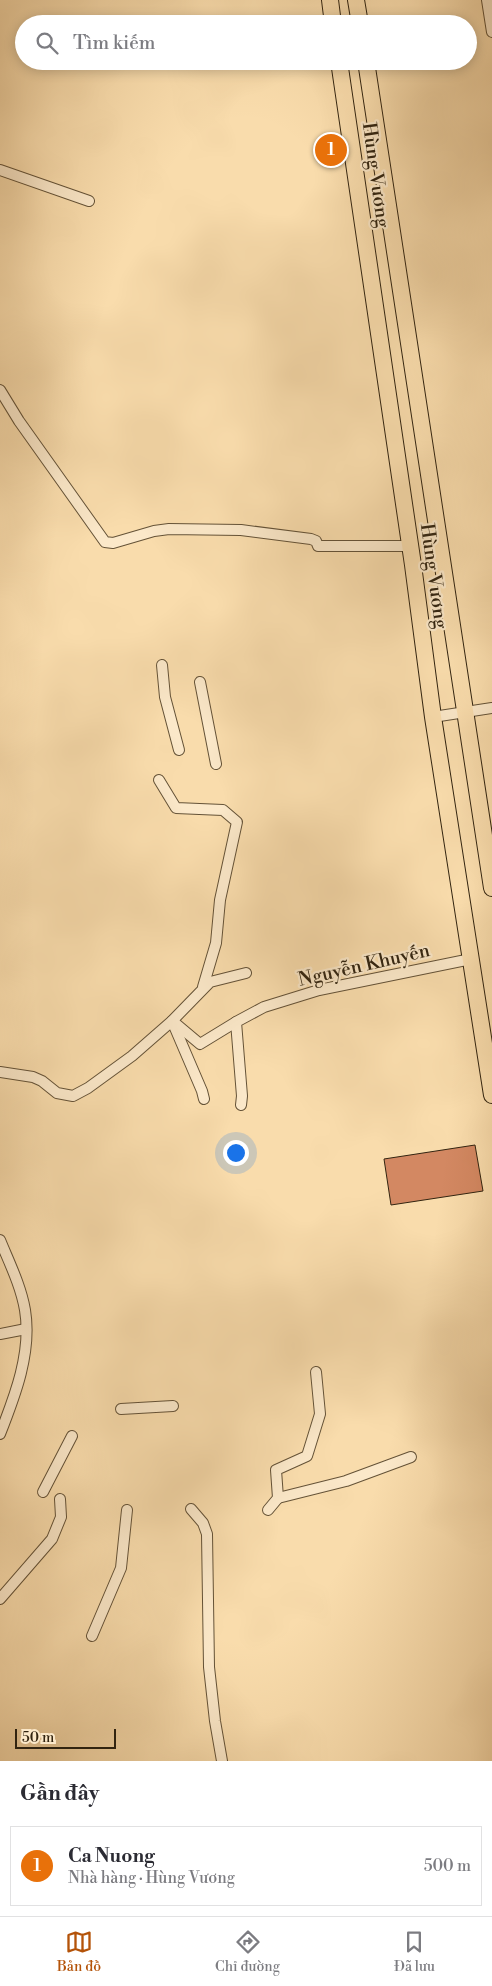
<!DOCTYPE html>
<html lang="vi">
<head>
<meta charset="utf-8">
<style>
	body { margin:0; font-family:"Libre Bodoni",serif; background:#f2f2f3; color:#2b2b33 }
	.scale { position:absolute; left:15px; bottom:12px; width:101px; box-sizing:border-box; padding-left:5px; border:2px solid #322410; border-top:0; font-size:14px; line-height:18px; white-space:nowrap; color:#322410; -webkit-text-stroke:4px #fbe8c9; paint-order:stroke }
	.you { position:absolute; left:235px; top:1152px; width:18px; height:18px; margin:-12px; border:4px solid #fff; border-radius:50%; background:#1a73e8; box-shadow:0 0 0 8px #1a73e833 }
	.badge { display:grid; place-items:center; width:32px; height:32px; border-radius:50%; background:#b45309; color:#fff; font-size:16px; font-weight:700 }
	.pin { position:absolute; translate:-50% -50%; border:2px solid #fff; box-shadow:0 1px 5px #0006 }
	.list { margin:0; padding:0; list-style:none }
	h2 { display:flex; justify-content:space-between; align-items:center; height:65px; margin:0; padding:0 20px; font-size:21px }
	h2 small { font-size:16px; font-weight:400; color:#7c7c81 }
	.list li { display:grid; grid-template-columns:32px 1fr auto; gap:15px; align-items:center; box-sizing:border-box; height:80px; margin:0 10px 10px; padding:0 10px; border:1px solid #e1e1e2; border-radius:0px }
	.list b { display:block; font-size:19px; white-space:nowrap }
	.list p { margin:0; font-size:16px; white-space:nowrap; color:#7c7c81 }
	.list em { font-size:16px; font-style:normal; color:#7c7c81 }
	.icon { flex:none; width:28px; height:28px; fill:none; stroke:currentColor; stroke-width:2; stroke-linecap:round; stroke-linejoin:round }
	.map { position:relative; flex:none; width:492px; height:1761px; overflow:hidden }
	.search { position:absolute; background:#fff; box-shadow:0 2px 12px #0003; left:15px; right:15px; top:15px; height:55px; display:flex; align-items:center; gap:12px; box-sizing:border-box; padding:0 18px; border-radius:28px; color:#7c7c81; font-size:19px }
	.sheet { height:155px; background:#fff }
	nav { display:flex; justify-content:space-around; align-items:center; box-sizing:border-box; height:70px; border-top:1px solid #e1e1e2; background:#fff; font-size:14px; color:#7c7c81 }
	nav a { display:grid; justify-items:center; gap:2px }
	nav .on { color:#b45309 }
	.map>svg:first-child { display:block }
	.building { fill:#d38862; stroke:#322410 }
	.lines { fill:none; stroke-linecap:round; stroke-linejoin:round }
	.minor-casing { stroke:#645237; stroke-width:12 }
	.primary-casing { stroke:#322410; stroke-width:18 }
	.minor { stroke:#fbe8c9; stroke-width:10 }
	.primary { stroke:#f9dcac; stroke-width:16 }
	.labels { text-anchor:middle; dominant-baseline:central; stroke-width:4.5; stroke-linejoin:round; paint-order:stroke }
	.street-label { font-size:19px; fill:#322410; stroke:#fbe8c9 }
</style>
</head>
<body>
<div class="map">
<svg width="492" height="1761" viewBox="0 0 492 1761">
	<rect width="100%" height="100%" fill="#f9dcac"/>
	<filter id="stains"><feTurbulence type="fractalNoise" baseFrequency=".004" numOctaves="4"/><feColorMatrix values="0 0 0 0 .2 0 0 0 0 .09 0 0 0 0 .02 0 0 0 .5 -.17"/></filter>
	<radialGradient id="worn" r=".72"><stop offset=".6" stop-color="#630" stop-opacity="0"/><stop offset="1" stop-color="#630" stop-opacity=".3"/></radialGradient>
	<path class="building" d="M475,1145L483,1191L391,1205L384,1159Z"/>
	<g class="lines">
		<defs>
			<g id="minor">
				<path d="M487,0L492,32"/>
				<path d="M0,170L89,201"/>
				<path d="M0,390L19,421L105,542L113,543L154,531L169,529L241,530L311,539L316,541L318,546H410"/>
				<path d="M162,665L165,697L179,750"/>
				<path d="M200,682L216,764"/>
				<path d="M433,717L492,708"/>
				<path d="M159,780L176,808L223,810L237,822L220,900L216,943L203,987"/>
				<path d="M172,1021L202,1091L204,1099"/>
				<path d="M175,1023L200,1044L236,1022"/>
				<path d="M0,1072L33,1077L42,1081L57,1093L73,1096L88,1088L132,1056L172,1021L210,982L246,973"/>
				<path d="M241,1105L242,1096L236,1022L264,1007L319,990L471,959"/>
				<path d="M0,1240C9,1262 21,1286 25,1310C32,1352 15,1396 0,1434"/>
				<path d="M0,1334L26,1329"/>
				<path d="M121,1409L173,1406"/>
				<path d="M43,1492L72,1436"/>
				<path d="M278,1498L346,1481L411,1457"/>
				<path d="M191,1509L203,1523L207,1534L209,1667L215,1721L222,1761"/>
				<path d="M268,1510L278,1498L276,1470L307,1456L320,1414L316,1372"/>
				<path d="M0,1599L52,1539L61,1517L60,1499"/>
				<path d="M92,1636L121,1568L127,1510"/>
			</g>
			<g id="primary">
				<path d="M330,0L333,24"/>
				<path d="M356,0L360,24"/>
				<path d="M339,61L413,565L433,717L492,1095"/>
				<path d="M366,61L492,888"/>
			</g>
		</defs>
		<use href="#minor" class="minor-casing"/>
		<use href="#primary" class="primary-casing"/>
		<use href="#minor" class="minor"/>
		<use href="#primary" class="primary"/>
	</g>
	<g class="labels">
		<g class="street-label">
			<text transform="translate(376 175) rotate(82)">Hùng Vương</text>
			<text transform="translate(434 576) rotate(82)">Hùng Vương</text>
			<text transform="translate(364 965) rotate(-13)">Nguyễn Khuyến</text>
		</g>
	</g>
	<rect width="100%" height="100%" filter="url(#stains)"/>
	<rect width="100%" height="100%" fill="url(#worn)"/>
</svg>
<div class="scale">50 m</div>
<div class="you"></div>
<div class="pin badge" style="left:331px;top:150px;background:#e8710a">1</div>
<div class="search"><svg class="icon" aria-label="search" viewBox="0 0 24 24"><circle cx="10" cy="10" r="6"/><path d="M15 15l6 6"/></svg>Tìm kiếm</div>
</div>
<section class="sheet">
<h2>Gần đây<small></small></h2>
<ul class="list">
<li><span class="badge" style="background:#e8710a">1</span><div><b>Ca Nuong</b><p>Nhà hàng · Hùng Vương</p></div><em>500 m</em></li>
</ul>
</section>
<nav>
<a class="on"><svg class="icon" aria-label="map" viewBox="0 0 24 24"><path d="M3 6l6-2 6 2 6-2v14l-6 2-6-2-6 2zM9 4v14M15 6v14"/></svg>Bản đồ</a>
<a><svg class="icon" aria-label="directions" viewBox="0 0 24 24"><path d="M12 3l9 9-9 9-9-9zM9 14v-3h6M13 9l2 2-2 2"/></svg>Chỉ đường</a>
<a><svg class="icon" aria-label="saved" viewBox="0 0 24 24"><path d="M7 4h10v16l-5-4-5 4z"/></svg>Đã lưu</a>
</nav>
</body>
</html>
